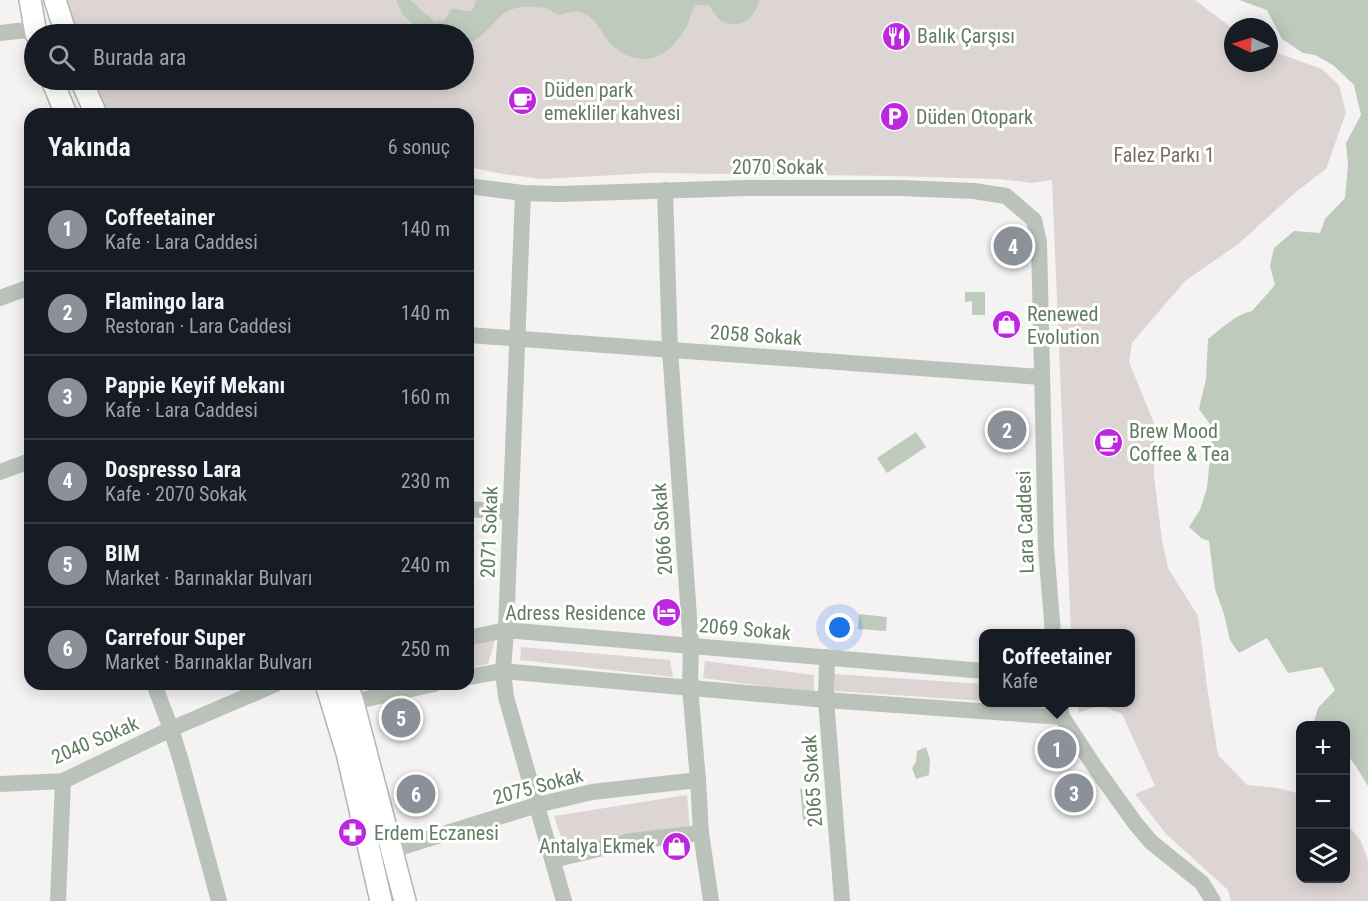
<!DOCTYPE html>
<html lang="tr">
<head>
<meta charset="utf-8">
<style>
	body { margin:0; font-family:"Roboto Condensed",sans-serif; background:#242831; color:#f1f3f6 }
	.controls { position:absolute; right:18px; bottom:18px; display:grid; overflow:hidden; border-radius:12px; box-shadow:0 3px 15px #0003 }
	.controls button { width:54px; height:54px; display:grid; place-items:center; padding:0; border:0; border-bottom:2px solid #363941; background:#171b24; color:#f1f3f6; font:30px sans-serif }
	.compass { position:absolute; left:1224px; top:18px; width:54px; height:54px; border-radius:50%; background:#171b24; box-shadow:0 3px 15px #0003; rotate:274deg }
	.you { position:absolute; left:840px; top:628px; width:21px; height:21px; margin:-15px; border:4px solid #fff; border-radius:50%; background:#1a73e8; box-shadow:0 0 0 9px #1a73e833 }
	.badge { display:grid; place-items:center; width:39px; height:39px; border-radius:50%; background:#8c9099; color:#fff; font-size:20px; font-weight:700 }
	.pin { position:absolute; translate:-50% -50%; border:3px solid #fff; box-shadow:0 2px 6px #0006 }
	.popup { position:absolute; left:979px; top:629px; width:156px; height:78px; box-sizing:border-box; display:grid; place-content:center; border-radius:12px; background:#171b24; filter:drop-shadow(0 2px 4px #0005); font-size:20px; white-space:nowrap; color:#9ea1a6 }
	.popup b { font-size:22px; color:#f1f3f6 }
	.popup::after { content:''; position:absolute; left:50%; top:100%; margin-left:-12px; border:12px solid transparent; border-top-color:#171b24 }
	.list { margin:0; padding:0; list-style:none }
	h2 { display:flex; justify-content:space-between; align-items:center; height:78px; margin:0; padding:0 24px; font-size:26px }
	h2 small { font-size:20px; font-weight:400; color:#9ea1a6 }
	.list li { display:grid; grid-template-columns:39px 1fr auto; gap:18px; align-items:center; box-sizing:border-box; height:84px; padding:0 24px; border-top:2px solid #363941 }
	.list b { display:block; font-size:22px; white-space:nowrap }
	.list p { margin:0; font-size:20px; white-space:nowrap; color:#9ea1a6 }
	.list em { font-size:20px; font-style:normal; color:#9ea1a6 }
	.icon { flex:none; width:33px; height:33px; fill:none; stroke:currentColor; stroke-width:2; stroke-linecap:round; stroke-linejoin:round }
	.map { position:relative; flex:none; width:1368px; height:901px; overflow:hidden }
	.search { position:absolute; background:#171b24; box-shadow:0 3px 15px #0003; left:24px; top:24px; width:450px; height:66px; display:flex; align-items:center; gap:15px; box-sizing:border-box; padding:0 21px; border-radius:33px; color:#9ea1a6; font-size:22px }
	.panel { position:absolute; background:#171b24; box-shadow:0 3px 15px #0003; left:24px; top:108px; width:450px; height:582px; border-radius:18px }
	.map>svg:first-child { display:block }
	.green { fill:#dcd5d3 }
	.water { fill:#becabb }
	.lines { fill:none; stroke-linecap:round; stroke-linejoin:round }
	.major-casing { stroke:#aeb7ae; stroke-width:24 }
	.minor { stroke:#bac2ba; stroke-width:16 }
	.major { stroke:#fff; stroke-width:21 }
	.labels { text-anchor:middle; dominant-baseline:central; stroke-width:6; stroke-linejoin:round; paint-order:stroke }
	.poi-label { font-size:20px; fill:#617c61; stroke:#fff; text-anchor:start }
	.park-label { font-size:20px; fill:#7a6c63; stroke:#fff }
	.street-label { font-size:20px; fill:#617c61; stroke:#fff }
</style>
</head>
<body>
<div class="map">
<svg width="1368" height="901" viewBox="0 0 1368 901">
	<rect width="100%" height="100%" fill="#f5f2f3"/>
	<g class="green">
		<path d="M64,0H1195L1233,29V63H1269V50L1322,69L1339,85L1346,113L1326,169L1297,191L1237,245L1185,281L1132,343L1129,362L1154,423V476L1162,540L1168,568L1198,616L1207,687L1218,755L1247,785L1278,788L1300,794V878H1346V823L1361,841L1368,860V901H1231L1228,890L1166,834L1135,794L1155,786L1122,714L1100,705L1079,713L1077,703L1130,702V634L1071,633L1052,180L1032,183L998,179L891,176L653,173L542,179L503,174L468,167V114H109L93,80H464V34H75Z"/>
		<path d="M495,640L488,664L468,668V647Z"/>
		<path d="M521,647L670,660L673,677L520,660Z"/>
		<path d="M705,661L814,675V693L703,678Z"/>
		<path d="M834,674L983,684V701L835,691Z"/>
		<path d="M687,795L690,830L566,852L554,816Z"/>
	</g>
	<g class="water">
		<path d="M396,0H410L435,22L445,20L451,9C458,8 463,12 470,11L474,8L476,0H760C758,4 757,9 754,13C747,24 731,28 720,20C715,16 713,10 708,5H696C691,12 690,19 687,26C683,33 678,40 673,45C656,64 630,63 612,45C601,34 597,17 580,12C573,10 565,14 558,15C553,13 550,9 545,8C490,0 503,30 464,45V34H423L403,15Z"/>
		<path d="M1239,0H1368V786L1355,765L1346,753V726L1313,725L1318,708L1335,690L1322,667L1288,673L1267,638L1239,653L1230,640L1224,614L1215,589L1209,541L1201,538L1189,527L1200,510L1207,488L1213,428L1199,409L1206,379L1208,339C1221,329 1236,314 1252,311L1275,285L1270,266L1274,248L1294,231L1320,233L1325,219L1345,198L1348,165L1346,143L1361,115L1354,85L1333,65L1315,55L1303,53L1282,39L1267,10Z"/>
		<path d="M965,292H985V315H972V301L965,302Z"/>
		<path d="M916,432L926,447L887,473L877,458Z"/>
		<path d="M859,614L887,617L886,631L858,629Z"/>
		<path d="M926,747L930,760L929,775L916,779L912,768L916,762L917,751Z"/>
		<path d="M816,787L819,819L803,820L800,789Z"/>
	</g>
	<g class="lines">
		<defs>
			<g id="major">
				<path d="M30,0L36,34"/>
				<path d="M55,0L66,34"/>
				<path d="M52,80L66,114"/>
				<path d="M81,80L96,114"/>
				<path d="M326,684L347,753L381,901"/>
				<path d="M347,684L353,702L405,901"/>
			</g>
		</defs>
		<use href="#major" class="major-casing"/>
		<g class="minor">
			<path d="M0,33L34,29"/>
			<path d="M468,186L523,193L560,194L745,188H900L974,191L1006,196L1034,220L1039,242L1046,547L1053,634"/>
			<path d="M665,190L670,350L691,645L690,687L698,780L701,833L711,901"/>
			<path d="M523,193L506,630L503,671L506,697L564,901"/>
			<path d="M0,298L30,287"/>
			<path d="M468,335L1041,377"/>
			<path d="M0,472L30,461"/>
			<path d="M468,509L511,512"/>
			<path d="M468,638L506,630L984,671"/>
			<path d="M827,657L826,700L842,901"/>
			<path d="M468,677L503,671L826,700L1062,717"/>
			<path d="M154,684L171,729L276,684"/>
			<path d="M353,702L434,684"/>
			<path d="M1059,702L1062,717L1097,770L1135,823L1151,842L1202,883L1213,901"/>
			<path d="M0,784L63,781L171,729L181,761L219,901"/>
			<path d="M392,850L537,805L592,792L698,780"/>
			<path d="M553,860L631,841L701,833"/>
			<path d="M58,901L63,781"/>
		</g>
		<use href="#major" class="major"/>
	</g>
	<defs>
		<symbol id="restaurant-disc" viewBox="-11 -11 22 22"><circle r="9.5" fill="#be27e0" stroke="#fff"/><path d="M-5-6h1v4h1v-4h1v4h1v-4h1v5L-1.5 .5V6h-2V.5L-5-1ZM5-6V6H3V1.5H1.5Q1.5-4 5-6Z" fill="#fff"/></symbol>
		<symbol id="cafe-disc" viewBox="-11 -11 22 22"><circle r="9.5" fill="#be27e0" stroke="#fff"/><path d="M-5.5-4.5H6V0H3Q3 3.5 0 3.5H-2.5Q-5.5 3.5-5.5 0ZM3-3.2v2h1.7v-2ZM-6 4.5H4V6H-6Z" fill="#fff"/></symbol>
		<symbol id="parking-disc" viewBox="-11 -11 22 22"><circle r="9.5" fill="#be27e0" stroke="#fff"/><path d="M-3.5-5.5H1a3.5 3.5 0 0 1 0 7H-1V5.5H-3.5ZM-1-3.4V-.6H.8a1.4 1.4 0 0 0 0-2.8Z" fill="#fff"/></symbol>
		<symbol id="shop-disc" viewBox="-11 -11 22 22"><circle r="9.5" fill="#be27e0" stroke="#fff"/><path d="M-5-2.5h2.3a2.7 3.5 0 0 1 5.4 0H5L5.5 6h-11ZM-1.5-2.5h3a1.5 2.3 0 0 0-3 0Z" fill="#fff"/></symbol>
		<symbol id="hotel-disc" viewBox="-11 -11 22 22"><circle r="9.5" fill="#be27e0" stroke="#fff"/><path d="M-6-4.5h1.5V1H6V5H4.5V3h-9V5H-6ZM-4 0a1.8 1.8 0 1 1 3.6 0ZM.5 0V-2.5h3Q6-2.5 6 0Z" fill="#fff"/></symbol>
		<symbol id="pharmacy-disc" viewBox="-11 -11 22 22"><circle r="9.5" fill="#be27e0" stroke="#fff"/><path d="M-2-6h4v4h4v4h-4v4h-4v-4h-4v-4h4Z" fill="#fff"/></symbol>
	</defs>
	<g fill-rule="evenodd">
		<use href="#restaurant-disc" x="880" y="20" width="33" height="33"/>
		<use href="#cafe-disc" x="506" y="84" width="33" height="33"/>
		<use href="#parking-disc" x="878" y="100" width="33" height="33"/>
		<use href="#shop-disc" x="990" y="308" width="33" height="33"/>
		<use href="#cafe-disc" x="1092" y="426" width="33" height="33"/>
		<use href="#hotel-disc" x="650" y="596" width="33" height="33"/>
		<use href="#pharmacy-disc" x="336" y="816" width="33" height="33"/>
		<use href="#shop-disc" x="660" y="830" width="33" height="33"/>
	</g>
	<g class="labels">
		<g class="poi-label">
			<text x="917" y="36">Balık Çarşısı</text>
			<text x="544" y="90">Düden park<tspan x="544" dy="23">emekliler kahvesi</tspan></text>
			<text x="916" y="117">Düden Otopark</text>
			<text x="1027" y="314">Renewed<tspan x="1027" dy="23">Evolution</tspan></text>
			<text x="1129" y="431">Brew Mood<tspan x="1129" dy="23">Coffee &amp; Tea</tspan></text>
			<text x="646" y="613" text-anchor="end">Adress Residence</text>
			<text x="374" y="833">Erdem Eczanesi</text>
			<text x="655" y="846" text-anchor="end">Antalya Ekmek</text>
		</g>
		<g class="park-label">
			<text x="1164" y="155">Falez Parkı 1</text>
		</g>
		<g class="street-label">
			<text x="778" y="167">2070 Sokak</text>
			<text transform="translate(756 335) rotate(4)">2058 Sokak</text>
			<text transform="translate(1025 522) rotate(-92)">Lara Caddesi</text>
			<text transform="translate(662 529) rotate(-94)">2066 Sokak</text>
			<text transform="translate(489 532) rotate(-88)">2071 Sokak</text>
			<text transform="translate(745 629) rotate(5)">2069 Sokak</text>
			<text transform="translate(95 740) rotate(-23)">2040 Sokak</text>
			<text transform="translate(812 781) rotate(-94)">2065 Sokak</text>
			<text transform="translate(538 786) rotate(-15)">2075 Sokak</text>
		</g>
	</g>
</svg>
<div class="controls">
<button>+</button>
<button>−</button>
<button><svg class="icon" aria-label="layers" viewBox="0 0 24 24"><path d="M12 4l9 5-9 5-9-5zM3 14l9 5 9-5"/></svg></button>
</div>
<svg class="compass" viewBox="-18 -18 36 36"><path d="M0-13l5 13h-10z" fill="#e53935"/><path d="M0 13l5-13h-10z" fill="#9ea1a6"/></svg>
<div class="you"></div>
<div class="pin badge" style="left:1057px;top:749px">1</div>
<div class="popup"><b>Coffeetainer</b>Kafe</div>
<div class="pin badge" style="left:1007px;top:430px">2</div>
<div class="pin badge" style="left:1074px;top:793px">3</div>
<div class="pin badge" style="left:1013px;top:246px">4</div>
<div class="pin badge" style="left:401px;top:718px">5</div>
<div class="pin badge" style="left:416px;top:794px">6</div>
<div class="search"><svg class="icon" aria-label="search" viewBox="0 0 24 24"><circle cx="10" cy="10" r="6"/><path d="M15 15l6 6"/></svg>Burada ara</div>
<section class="panel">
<h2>Yakında<small>6 sonuç</small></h2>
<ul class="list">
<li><span class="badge">1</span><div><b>Coffeetainer</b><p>Kafe · Lara Caddesi</p></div><em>140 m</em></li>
<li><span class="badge">2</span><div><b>Flamingo lara</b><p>Restoran · Lara Caddesi</p></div><em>140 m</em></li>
<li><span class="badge">3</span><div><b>Pappie Keyif Mekanı</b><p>Kafe · Lara Caddesi</p></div><em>160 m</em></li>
<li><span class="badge">4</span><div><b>Dospresso Lara</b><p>Kafe · 2070 Sokak</p></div><em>230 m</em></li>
<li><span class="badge">5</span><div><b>BIM</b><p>Market · Barınaklar Bulvarı</p></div><em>240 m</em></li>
<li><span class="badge">6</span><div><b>Carrefour Super</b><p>Market · Barınaklar Bulvarı</p></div><em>250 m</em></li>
</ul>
</section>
</div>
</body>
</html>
